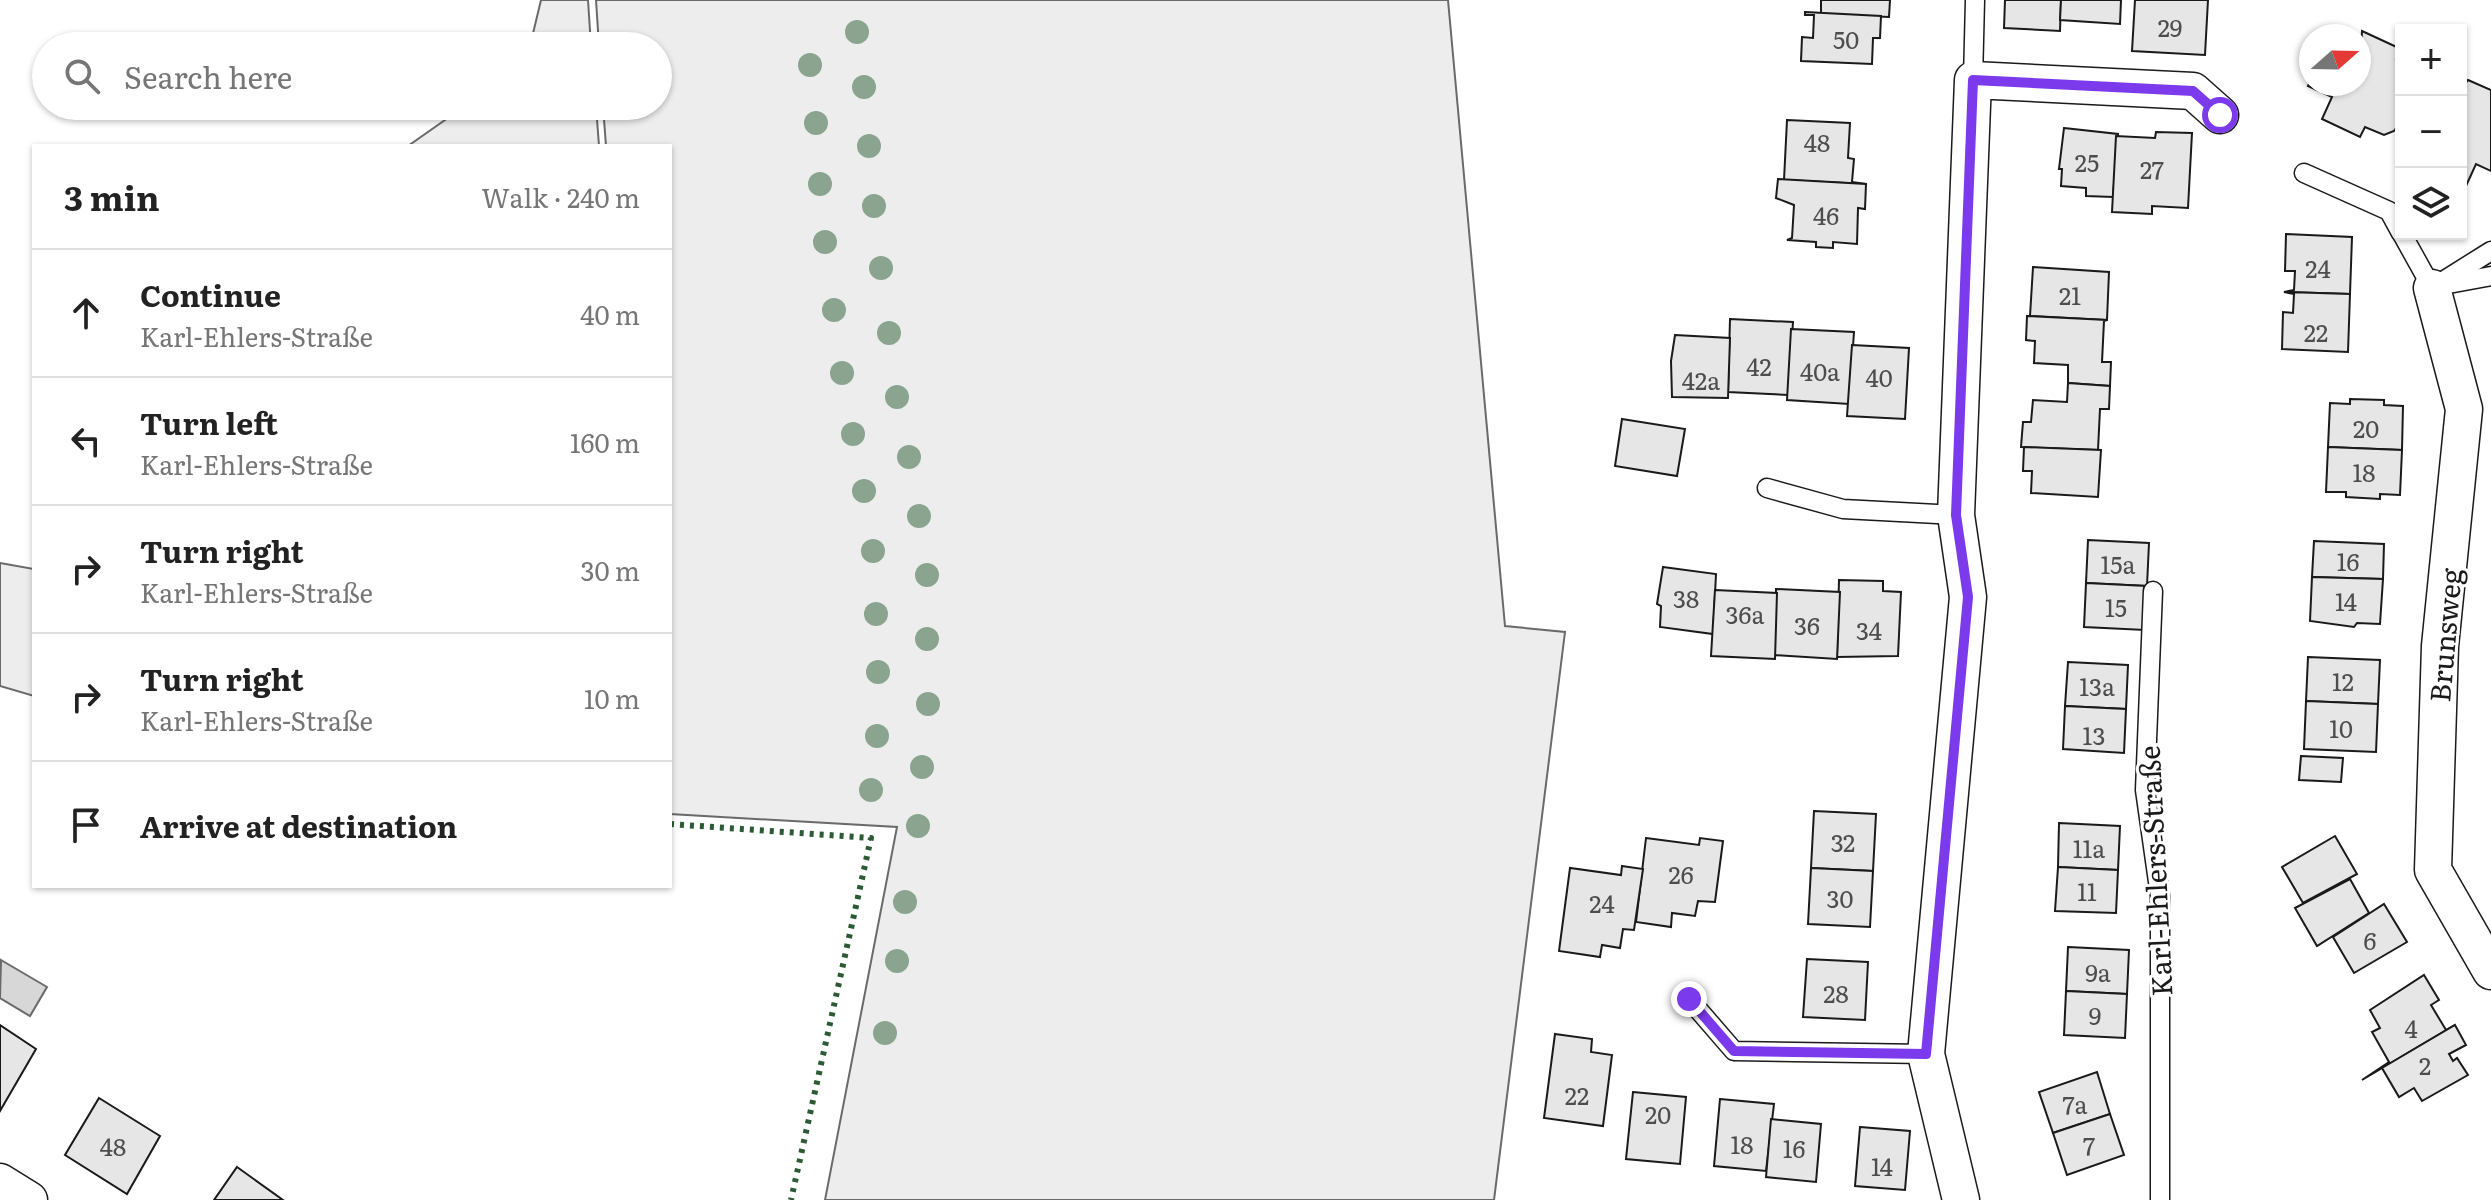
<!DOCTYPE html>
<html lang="en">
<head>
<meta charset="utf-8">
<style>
	body { margin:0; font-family:Literata,serif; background:#f6f6f6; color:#222 }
	.controls { position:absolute; right:24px; top:24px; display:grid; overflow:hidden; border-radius:0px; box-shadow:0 2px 6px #0004 }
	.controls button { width:72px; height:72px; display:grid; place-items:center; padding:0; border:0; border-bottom:2px solid #e0e0e0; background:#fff; color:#222; font:40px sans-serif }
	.compass { position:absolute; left:2299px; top:24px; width:72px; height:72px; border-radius:50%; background:#fff; box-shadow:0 2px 6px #0004; rotate:70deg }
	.stop { position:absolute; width:24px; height:24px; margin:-18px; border:6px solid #7c3aed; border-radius:50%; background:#fff }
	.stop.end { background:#7c3aed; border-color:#fff; box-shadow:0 2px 8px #0008 }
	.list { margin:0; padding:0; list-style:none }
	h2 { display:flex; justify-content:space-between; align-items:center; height:104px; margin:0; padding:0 32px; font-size:34px }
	h2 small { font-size:26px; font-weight:400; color:#767676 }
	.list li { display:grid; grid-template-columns:52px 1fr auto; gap:24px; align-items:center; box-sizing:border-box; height:128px; padding:0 32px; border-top:2px solid #e0e0e0 }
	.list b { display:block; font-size:30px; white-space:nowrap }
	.list p { margin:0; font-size:26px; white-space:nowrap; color:#767676 }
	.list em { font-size:26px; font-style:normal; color:#767676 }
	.icon { flex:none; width:44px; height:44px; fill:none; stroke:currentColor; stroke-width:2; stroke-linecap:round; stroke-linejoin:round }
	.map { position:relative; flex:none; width:2491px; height:1200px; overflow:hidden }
	.search { position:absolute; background:#fff; box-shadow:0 2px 6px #0004; left:32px; top:32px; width:640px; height:88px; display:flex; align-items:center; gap:20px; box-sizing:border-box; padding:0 28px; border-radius:44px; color:#767676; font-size:30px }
	.panel { position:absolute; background:#fff; box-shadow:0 2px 6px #0004; left:32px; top:144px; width:640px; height:744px; border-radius:0px }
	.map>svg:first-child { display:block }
	.green { fill:#ededed; stroke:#6a6a6a; stroke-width:2 }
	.water { fill:#d7d7d7; stroke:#6a6a6a; stroke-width:2 }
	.building { fill:#e6e6e6; stroke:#1a1a1a; stroke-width:2 }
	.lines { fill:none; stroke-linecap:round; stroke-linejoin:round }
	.lane-casing { stroke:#1a1a1a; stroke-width:21 }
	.street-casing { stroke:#1a1a1a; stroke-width:39 }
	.lane { stroke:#fff; stroke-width:18 }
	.street { stroke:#fff; stroke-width:36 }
	.hedge { stroke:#2b5a34; stroke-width:6; stroke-dasharray:4 6; stroke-linecap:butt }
	.tree { fill:#8aa48f }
	.route { stroke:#7c3aed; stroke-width:10 }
	.labels { text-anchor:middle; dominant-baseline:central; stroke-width:6; stroke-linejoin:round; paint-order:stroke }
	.number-label { font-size:24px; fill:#4d4d4d }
	.street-label { font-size:28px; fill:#1a1a1a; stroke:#fff }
</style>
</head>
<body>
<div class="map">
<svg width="2491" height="1200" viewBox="0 0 2491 1200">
	<rect width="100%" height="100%" fill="#fff"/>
	<g class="green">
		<path d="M541,0H588L591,46H530Z"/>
		<path d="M596,0H1448L1505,626L1565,632L1494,1200H825L897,827L670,814V146H606L603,106H658V46H599Z"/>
		<path d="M465,106H596L599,146H408Z"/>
		<path d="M0,563L34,569V696L0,686Z"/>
	</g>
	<path class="water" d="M1,960L47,987L30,1016L0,998Z"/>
	<g class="building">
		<path d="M1821,0H1890L1889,17L1821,14Z"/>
		<path d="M2005,0H2061L2060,31L2004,28Z"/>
		<path d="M2061,0H2121L2120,24L2060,20Z"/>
		<path d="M2135,0H2208L2205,55L2132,51Z"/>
		<path d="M1805,12L1881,16L1880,38H1873L1872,64L1801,61L1802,37L1813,38L1814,15H1805Z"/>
		<path d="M2362,31L2401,49L2396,59L2401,61V121L2394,131L2384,135L2365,127L2360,137L2322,119L2332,97L2308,86L2311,79V84H2359Z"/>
		<path d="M2468,80L2491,90V171L2476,164L2466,186L2461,184V89Z"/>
		<path d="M1787,120L1850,123L1848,158L1854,159L1852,182L1866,184L1784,180Z"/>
		<path d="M2064,128L2118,134L2113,197L2086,196V188L2061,186L2062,169H2059Z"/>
		<path d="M2156,132L2192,133L2188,208L2152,206V214L2112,212L2116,136L2155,138Z"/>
		<path d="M1778,179L1866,184L1865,209L1858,208L1857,244L1833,242V248L1816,247V242L1787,240L1792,238L1794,205L1776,198Z"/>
		<path d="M2286,234L2352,237L2350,294L2284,292L2294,290L2295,271H2285Z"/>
		<path d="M2033,267L2109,272L2107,320L2030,316Z"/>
		<path d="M2284,292L2350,294L2348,352L2282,349L2283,312L2293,313L2294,294Z"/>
		<path d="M2027,316L2107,320L2104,321L2102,362H2111L2110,386L2068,383V365L2034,363L2035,341L2026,340Z"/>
		<path d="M1730,319L1793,322L1788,395L1728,392Z"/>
		<path d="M1791,329L1854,332L1849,404L1787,400Z"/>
		<path d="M1675,335L1730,338L1728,398L1672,397L1671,361Z"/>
		<path d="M1852,345L1909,348L1905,419L1847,416Z"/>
		<path d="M2068,383L2110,386L2109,409H2100L2098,450L2021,447L2023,422H2031L2033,400L2067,402Z"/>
		<path d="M2350,399L2384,400V405L2403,406L2402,450L2328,447L2330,403L2350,404Z"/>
		<path d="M1622,419L1685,429L1677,476L1615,466Z"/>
		<path d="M2024,447L2101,450L2098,497L2031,493L2032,471H2023Z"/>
		<path d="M2328,447L2402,450L2400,495L2380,494V499L2346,497V492H2326Z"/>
		<path d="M2088,540L2149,543L2147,586L2086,583Z"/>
		<path d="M2314,541L2384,544L2383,579L2312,577Z"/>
		<path d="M1663,567L1716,574L1713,634L1660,627L1661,606L1657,604Z"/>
		<path d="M2312,577L2383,579L2380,624L2357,623L2354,627L2310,621Z"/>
		<path d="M1839,580L1883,581V591L1901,592L1898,656L1837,657Z"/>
		<path d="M2086,583L2147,586L2145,630L2084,627Z"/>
		<path d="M1776,589L1840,592L1837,659L1774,655Z"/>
		<path d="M1715,590L1777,593L1775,659L1711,656Z"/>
		<path d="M2308,657L2380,660L2378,704L2306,701Z"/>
		<path d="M2068,662L2128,665L2126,709L2065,706Z"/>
		<path d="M2306,701L2378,704L2376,752L2304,749Z"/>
		<path d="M2065,706L2126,709L2124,753L2063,749Z"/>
		<path d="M2301,756L2343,758L2341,782L2299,780Z"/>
		<path d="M1814,811L1876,814L1873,871L1811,868Z"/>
		<path d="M2059,823L2120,826L2118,870L2058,867Z"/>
		<path d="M2335,836L2357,874L2303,903L2282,867Z"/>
		<path d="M1646,838L1699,845L1700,838L1723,841L1715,902L1698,901L1695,916L1672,913L1671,927L1636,922Z"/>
		<path d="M1622,866L1643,869L1634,930L1623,929L1620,948L1602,945L1600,957L1559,951L1570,868L1621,875Z"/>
		<path d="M2058,867L2118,870L2116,913L2055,911Z"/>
		<path d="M1811,868L1873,871L1870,927L1808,924Z"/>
		<path d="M2350,879L2369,913L2317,946L2295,908Z"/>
		<path d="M2384,904L2407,942L2354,973L2333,937Z"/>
		<path d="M2068,947L2129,950L2127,994L2066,991Z"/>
		<path d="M1807,959L1868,962L1865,1020L1803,1017Z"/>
		<path d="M2424,975L2439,1000L2431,1005L2446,1030L2455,1025L2362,1080L2389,1062L2372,1032L2380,1028L2370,1010Z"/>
		<path d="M2066,991L2127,994L2125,1038L2064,1035Z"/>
		<path d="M0,1025L36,1049L0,1111Z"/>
		<path d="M2455,1025L2466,1045L2449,1054L2453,1061L2457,1058L2468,1075L2422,1101L2414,1088L2399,1097L2382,1068Z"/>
		<path d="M1555,1034L1592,1039L1591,1052L1612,1055L1603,1126L1544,1118Z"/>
		<path d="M2097,1072L2110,1114L2053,1133L2039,1092Z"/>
		<path d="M1633,1092L1686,1097L1680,1164L1626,1159Z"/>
		<path d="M99,1098L160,1136L127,1194L65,1155Z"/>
		<path d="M1720,1099L1774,1104L1766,1171L1714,1166Z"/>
		<path d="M2110,1114L2124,1155L2067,1175L2053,1133Z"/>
		<path d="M1771,1119L1821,1124L1816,1182L1766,1177Z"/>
		<path d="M1860,1127L1910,1131L1905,1190L1855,1186Z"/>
		<path d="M237,1167L283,1200H214Z"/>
	</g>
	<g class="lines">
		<defs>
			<g id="lane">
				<path d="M1973,80L1975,0"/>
				<path d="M2304,173L2389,211L2401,233"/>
				<path d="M2402,234L2432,288"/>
				<path d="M2443,285L2491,276"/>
				<path d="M2432,288L2491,251"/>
				<path d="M1767,488L1843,509L1956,515"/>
				<path d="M2153,591L2145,790L2160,896V1200"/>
				<path d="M1689,999L1734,1051L1926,1054"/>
			</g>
			<g id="street">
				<path d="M2432,288L2464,409L2440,646L2433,870L2491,971"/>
				<path d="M0,1182L29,1200"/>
				<path d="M1961,1200L1926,1054L1968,597L1956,515L1973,80L2193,91L2220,115"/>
			</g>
		</defs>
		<use href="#lane" class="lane-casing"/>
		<use href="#street" class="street-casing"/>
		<use href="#lane" class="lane"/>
		<use href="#street" class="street"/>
		<path class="hedge" d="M670,824L871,838L791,1200"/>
	</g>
	<g class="tree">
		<circle cx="857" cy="32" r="12"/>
		<circle cx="810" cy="65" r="12"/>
		<circle cx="864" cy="87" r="12"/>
		<circle cx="816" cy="123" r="12"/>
		<circle cx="869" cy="146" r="12"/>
		<circle cx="820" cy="184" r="12"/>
		<circle cx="874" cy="206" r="12"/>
		<circle cx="825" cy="242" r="12"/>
		<circle cx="881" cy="268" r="12"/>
		<circle cx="834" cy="310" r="12"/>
		<circle cx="889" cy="333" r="12"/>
		<circle cx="842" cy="373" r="12"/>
		<circle cx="897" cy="397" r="12"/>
		<circle cx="853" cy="434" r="12"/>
		<circle cx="909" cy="457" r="12"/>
		<circle cx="864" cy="491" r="12"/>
		<circle cx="919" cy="516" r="12"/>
		<circle cx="873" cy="551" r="12"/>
		<circle cx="927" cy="575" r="12"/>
		<circle cx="876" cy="614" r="12"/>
		<circle cx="927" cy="639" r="12"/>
		<circle cx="878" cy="672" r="12"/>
		<circle cx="928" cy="704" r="12"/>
		<circle cx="877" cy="736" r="12"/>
		<circle cx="922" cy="767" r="12"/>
		<circle cx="871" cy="790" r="12"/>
		<circle cx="918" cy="826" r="12"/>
		<circle cx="905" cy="902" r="12"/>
		<circle cx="897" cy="961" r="12"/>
		<circle cx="885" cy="1033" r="12"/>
	</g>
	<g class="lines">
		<path class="route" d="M1689,999L1734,1051L1926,1054L1968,597L1956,515L1973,80L2193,91L2220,115"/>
	</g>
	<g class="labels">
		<g class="number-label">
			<text x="2170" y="26">29</text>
			<text x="1846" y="38">50</text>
			<text x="1817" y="141">48</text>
			<text x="2087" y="161">25</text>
			<text x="2152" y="168">27</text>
			<text x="1826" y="214">46</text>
			<text x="2318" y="267">24</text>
			<text x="2070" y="294">21</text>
			<text x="2316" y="331">22</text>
			<text x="1759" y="365">42</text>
			<text x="1820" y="370">40a</text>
			<text x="1879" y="376">40</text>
			<text x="1701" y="379">42a</text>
			<text x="2366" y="427">20</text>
			<text x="2364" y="471">18</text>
			<text x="2348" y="560">16</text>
			<text x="2118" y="563">15a</text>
			<text x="1686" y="597">38</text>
			<text x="2346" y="600">14</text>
			<text x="2116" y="606">15</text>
			<text x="1745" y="613">36a</text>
			<text x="1807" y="624">36</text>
			<text x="1869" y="629">34</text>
			<text x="2343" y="680">12</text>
			<text x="2097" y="685">13a</text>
			<text x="2341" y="727">10</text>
			<text x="2094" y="734">13</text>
			<text x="1843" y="841">32</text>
			<text x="2089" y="847">11a</text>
			<text x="1681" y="873">26</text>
			<text x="2087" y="890">11</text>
			<text x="1840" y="897">30</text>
			<text x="1602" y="902">24</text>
			<text x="2370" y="939">6</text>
			<text x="2098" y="971">9a</text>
			<text x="1836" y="992">28</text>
			<text x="2095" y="1014">9</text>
			<text x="2411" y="1027">4</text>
			<text x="2425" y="1064">2</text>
			<text x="1577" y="1094">22</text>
			<text x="2075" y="1103">7a</text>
			<text x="1658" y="1113">20</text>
			<text x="1742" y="1143">18</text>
			<text x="2089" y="1144">7</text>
			<text x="113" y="1145">48</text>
			<text x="1794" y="1147">16</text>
			<text x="1882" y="1165">14</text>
		</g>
		<g class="street-label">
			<text transform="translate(2444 635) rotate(-85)">Brunsweg</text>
			<text transform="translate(2154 871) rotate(-93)">Karl-Ehlers-Straße</text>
		</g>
	</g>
</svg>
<div class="controls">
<button>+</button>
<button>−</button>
<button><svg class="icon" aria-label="layers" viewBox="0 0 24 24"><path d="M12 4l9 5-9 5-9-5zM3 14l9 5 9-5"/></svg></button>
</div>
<svg class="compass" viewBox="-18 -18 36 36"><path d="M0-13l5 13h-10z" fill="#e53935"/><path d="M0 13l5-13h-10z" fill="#767676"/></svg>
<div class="stop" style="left:2220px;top:115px"></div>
<div class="stop end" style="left:1689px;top:999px"></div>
<div class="search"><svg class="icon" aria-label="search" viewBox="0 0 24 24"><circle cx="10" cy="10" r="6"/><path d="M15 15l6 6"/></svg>Search here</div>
<section class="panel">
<h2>3 min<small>Walk · 240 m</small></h2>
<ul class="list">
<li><svg class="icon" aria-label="ahead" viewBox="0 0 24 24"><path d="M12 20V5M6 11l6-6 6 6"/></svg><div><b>Continue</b><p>Karl-Ehlers-Straße</p></div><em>40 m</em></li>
<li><svg class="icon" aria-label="left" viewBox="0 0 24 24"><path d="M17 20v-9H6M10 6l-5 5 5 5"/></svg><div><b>Turn left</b><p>Karl-Ehlers-Straße</p></div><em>160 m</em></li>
<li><svg class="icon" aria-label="right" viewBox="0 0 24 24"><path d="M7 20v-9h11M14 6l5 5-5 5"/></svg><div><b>Turn right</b><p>Karl-Ehlers-Straße</p></div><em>30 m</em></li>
<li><svg class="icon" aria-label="right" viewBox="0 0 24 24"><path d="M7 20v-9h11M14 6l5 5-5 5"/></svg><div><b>Turn right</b><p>Karl-Ehlers-Straße</p></div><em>10 m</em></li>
<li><svg class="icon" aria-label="arrive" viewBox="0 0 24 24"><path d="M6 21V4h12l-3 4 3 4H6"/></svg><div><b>Arrive at destination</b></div></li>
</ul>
</section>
</div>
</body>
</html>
